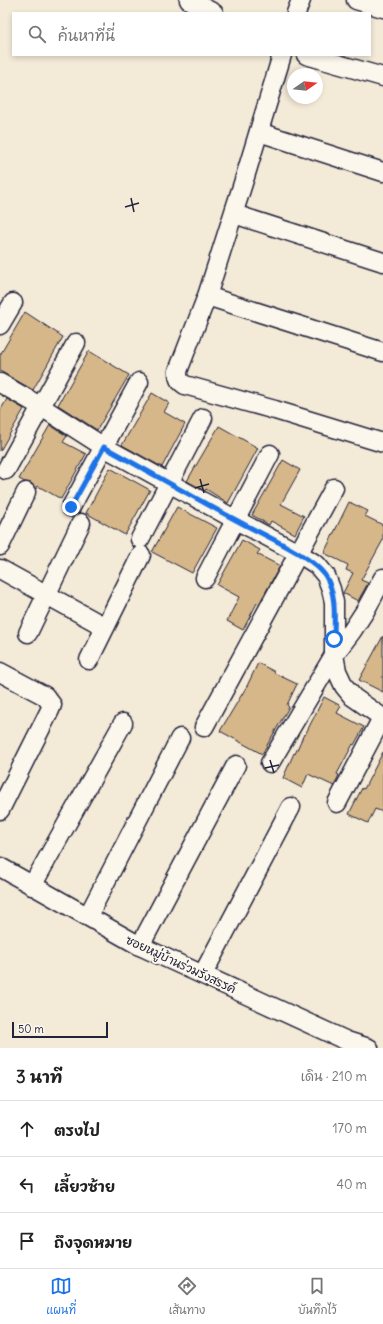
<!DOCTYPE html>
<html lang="th">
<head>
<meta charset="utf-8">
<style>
	body { margin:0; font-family:Delius,"Playpen Sans Thai",sans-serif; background:#f2f2f2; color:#222 }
	.compass { position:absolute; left:287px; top:68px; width:36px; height:36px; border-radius:50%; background:#fff; box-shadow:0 2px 6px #0003; rotate:76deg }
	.scale { position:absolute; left:12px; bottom:10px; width:96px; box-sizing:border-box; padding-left:4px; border:2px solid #22223b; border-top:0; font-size:11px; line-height:14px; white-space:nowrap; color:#22223b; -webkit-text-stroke:3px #fbf7ec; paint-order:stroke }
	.stop { position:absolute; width:12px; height:12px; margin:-9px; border:3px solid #1a73e8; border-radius:50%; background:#fff }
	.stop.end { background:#1a73e8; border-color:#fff; box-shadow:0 1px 4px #0008 }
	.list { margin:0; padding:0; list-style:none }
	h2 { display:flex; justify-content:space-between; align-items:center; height:52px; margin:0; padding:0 16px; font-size:17px }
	h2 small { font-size:13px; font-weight:400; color:#767676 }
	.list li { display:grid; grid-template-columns:26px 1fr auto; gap:12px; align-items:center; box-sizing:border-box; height:56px; padding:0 16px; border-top:1px solid #e0e0e0 }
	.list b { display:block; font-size:15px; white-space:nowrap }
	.list em { font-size:13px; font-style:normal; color:#767676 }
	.icon { flex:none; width:22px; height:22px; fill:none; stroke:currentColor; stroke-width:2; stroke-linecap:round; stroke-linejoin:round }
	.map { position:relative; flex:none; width:383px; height:1048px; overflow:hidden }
	.search { position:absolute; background:#fff; box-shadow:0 2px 6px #0003; left:12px; right:12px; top:12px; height:44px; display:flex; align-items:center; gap:10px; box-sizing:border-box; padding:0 14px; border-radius:0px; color:#767676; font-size:15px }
	.sheet { height:220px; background:#fff }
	nav { display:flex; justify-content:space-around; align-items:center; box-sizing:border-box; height:56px; border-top:1px solid #e0e0e0; background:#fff; font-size:11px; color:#767676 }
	nav a { display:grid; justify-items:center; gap:2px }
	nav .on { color:#1a73e8 }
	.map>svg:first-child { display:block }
	.building { fill:#d6b78a; stroke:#22223b }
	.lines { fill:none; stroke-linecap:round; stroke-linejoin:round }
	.minor-casing { stroke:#22223b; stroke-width:21 }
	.minor { stroke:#fbf7ec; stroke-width:18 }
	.route { stroke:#1a73e8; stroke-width:5 }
	.ticks { fill:none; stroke:#22223b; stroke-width:1.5 }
	.labels { text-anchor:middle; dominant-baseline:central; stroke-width:4; stroke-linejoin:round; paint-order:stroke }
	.street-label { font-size:12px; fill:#22223b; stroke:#fbf7ec }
</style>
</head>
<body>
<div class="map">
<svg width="383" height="1048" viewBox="0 0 383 1048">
	<rect width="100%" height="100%" fill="#f4ead8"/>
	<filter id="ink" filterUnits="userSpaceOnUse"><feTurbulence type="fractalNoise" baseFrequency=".025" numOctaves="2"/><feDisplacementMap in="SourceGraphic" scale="8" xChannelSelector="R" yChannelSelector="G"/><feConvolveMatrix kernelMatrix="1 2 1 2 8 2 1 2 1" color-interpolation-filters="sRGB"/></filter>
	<g filter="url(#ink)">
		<g class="building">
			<path d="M25,312L63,337L33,390L0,371V355Z"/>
			<path d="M89,351L129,375L97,430L58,405Z"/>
			<path d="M152,393L169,403L164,412L185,424L162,467L122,445Z"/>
			<path d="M7,399L24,409L0,451V411Z"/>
			<path d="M50,425L67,436L63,442L86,454L61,499L38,486L36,489L31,483L25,482L19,479Z"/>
			<path d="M219,426L258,448L228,503L206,489L205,491L187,481Z"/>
			<path d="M283,460L300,470L281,504L304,516L295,534L271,521L269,525L252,515Z"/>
			<path d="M110,468L150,490L125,535L86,513Z"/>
			<path d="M349,502L368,511L365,516L383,525V540L361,580L368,583L358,601L343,593L353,573L346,570L348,565L324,553Z"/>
			<path d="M177,507L217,528L192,573L152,552Z"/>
			<path d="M242,540L260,550L257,554L280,566L259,604L257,603L243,630L227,621L239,597L217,585Z"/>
			<path d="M383,636V692L359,680Z"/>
			<path d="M258,663L275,672L274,673L297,684L287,705L289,707L262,754L220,731L247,686Z"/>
			<path d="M324,697L341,706L337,713L364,727L354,745L353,744L337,774L339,775L334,786L308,774L302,788L283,778L294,753L295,754L304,734L305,735Z"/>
			<path d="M383,752V812L375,809L368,823L349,814L362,788L364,789Z"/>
		</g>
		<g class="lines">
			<defs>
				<g id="minor">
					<path d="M189,0L214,13"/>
					<path d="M356,0L383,8"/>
					<path d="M296,13L301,0"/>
					<path d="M282,55L245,177L207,296L178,371C178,379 179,381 185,385L275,410L383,443"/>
					<path d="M306,55L383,77"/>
					<path d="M259,132L383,172"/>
					<path d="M234,214L383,262"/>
					<path d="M207,296L383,352"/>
					<path d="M0,325L13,303"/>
					<path d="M0,383L40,406L104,447L236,520L298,553L317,565L326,576L331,589L334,602V655L337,671L344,686L353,697L383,718"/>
					<path d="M6,470L76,343"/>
					<path d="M71,507L139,382"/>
					<path d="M140,539L203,418"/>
					<path d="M0,546L26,492"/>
					<path d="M0,569L105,627"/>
					<path d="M205,578L270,454"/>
					<path d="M28,633L81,523"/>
					<path d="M89,660L141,555"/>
					<path d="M0,672L45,696L52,705L50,710L0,810"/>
					<path d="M204,727L334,488"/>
					<path d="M270,763L334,655L352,631L365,611L383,578"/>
					<path d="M337,803L382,718"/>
					<path d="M0,867L140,946L347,1041L369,1048"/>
					<path d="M32,886L123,723"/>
					<path d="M88,916L180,738"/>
					<path d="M140,946L236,765"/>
					<path d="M203,974L291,807"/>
				</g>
			</defs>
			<use href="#minor" class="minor-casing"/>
			<use href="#minor" class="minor"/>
		</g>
	</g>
	<g class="lines" filter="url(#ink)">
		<path class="route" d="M71,507L104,447C148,471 191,496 234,519C257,532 314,556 326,577C337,595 334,619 334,639"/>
	</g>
	<path class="ticks" d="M131,198L134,212M125,207L139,203M200,479L204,493M195,488L209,484M270,760L274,773M265,768L279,765"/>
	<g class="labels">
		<g class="street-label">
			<text transform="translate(181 964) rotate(25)">ซอยหมู่บ้านร่วมรังสรรค์</text>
		</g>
	</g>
</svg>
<svg class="compass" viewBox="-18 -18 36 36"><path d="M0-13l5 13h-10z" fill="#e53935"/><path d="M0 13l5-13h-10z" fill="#767676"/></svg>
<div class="scale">50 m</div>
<div class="stop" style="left:334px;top:639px"></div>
<div class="stop end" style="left:71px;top:507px"></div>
<div class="search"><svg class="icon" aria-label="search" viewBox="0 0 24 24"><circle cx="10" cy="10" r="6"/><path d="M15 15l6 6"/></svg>ค้นหาที่นี่</div>
</div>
<section class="sheet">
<h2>3 นาที<small>เดิน · 210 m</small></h2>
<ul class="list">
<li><svg class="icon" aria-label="ahead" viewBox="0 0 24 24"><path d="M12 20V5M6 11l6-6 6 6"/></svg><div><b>ตรงไป</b></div><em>170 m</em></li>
<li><svg class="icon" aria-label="left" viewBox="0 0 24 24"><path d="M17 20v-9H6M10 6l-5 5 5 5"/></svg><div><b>เลี้ยวซ้าย</b></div><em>40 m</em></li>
<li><svg class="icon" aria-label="arrive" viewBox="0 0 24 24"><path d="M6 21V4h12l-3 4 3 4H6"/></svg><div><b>ถึงจุดหมาย</b></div></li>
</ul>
</section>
<nav>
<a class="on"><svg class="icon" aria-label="map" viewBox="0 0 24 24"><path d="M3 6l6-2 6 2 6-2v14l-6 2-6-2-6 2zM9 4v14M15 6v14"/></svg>แผนที่</a>
<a><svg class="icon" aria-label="directions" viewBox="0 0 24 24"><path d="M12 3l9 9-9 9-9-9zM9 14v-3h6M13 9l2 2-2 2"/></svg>เส้นทาง</a>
<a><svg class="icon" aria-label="saved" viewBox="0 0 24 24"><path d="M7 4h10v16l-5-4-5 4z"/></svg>บันทึกไว้</a>
</nav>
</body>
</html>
